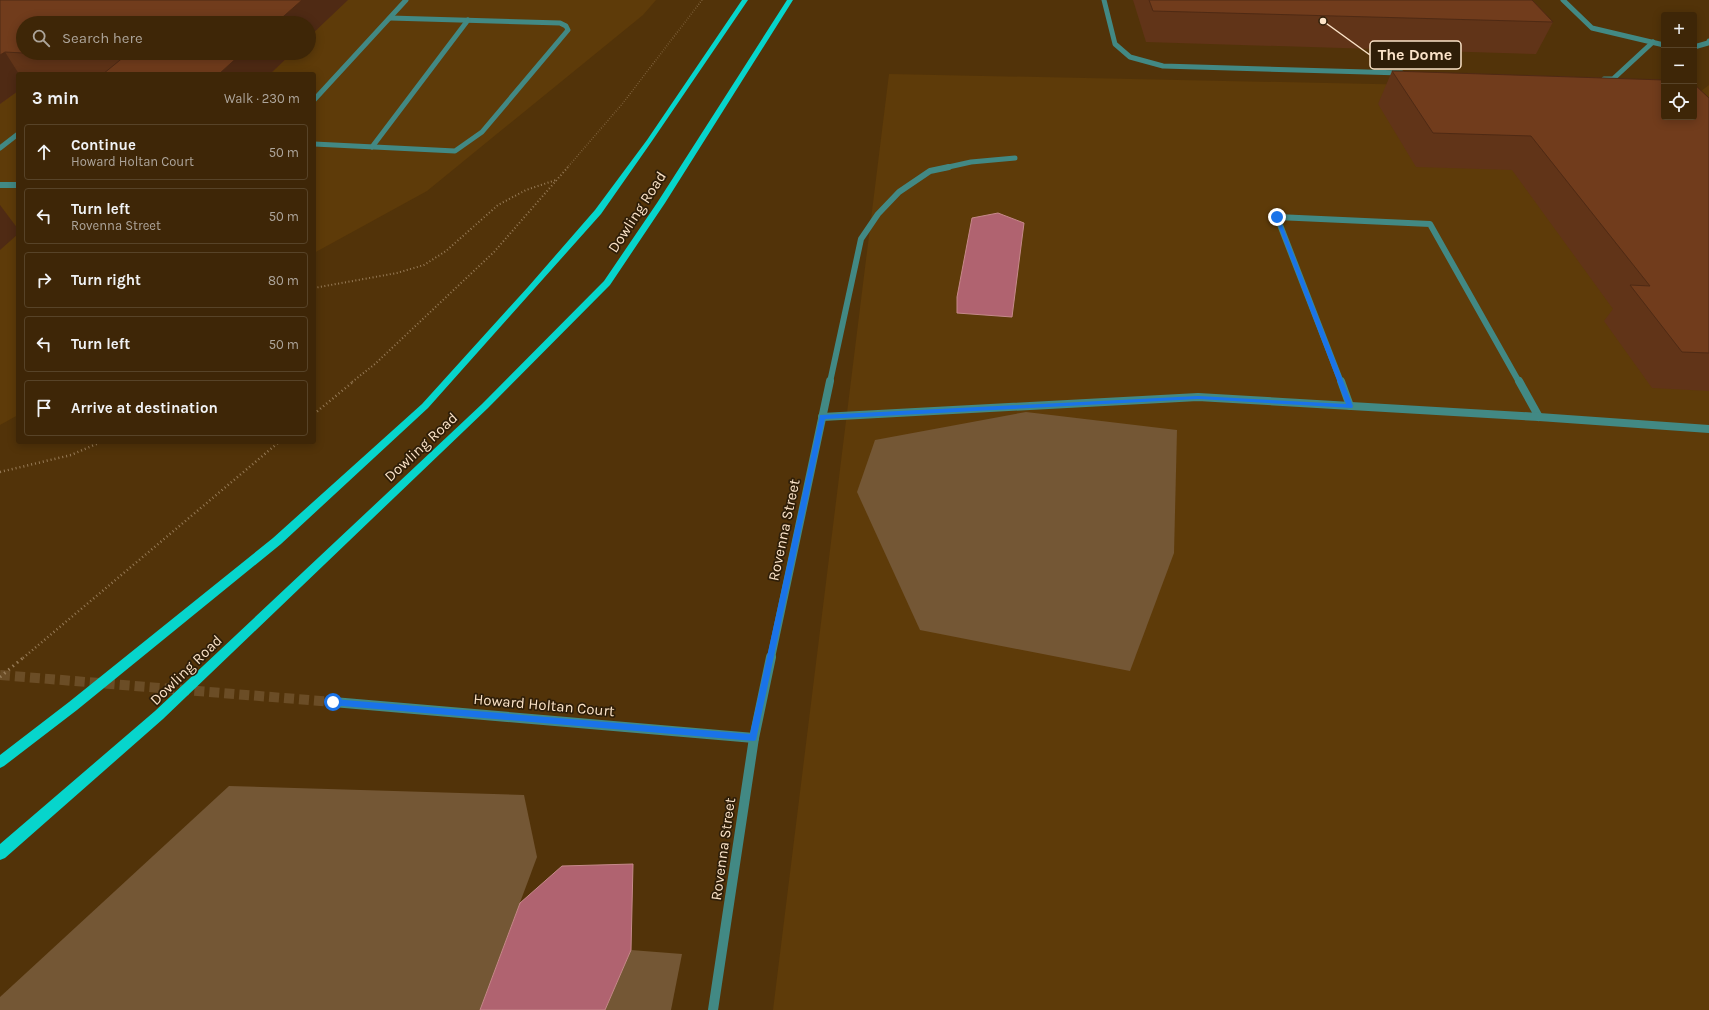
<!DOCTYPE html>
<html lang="en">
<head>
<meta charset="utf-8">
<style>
	body { margin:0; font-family:Karla,sans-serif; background:#452e11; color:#f1f3f6 }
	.controls { position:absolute; right:12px; top:12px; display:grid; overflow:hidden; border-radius:4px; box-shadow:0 2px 10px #0003 }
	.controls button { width:36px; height:36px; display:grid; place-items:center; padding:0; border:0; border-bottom:1px solid #574328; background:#3e2607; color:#f1f3f6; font:20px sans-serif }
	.stop { position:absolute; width:12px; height:12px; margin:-9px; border:3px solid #1a73e8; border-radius:50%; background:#fff }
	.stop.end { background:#1a73e8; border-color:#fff; box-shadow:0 1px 4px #0008 }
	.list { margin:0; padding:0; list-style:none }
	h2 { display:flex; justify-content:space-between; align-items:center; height:52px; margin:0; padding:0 16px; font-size:17px }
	h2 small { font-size:13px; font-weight:400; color:#ada59b }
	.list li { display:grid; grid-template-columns:26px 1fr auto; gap:12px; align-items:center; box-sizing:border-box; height:56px; margin:0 8px 8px; padding:0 8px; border:1px solid #574328; border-radius:4px }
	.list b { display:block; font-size:15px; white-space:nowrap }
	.list p { margin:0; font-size:13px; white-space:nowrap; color:#ada59b }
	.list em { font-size:13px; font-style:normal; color:#ada59b }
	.icon { flex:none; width:22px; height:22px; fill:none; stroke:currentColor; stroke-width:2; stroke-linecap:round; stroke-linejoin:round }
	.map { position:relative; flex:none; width:1709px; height:1010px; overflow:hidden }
	.search { position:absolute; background:#3e2607; box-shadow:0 2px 10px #0003; left:16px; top:16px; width:300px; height:44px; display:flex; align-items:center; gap:10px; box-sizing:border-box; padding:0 14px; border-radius:22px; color:#ada59b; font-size:15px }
	.panel { position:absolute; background:#3e2607; box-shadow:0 2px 10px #0003; left:16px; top:72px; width:300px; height:372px; border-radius:4px }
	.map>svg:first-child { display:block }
	.built { fill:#5e3b09; fill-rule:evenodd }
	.green { fill:#745735 }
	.water { fill:#b06370; stroke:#c6898a }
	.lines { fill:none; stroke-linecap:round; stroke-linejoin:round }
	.tertiary-tunnel { stroke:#6b4d26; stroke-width:10; stroke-dasharray:10 5; stroke-linecap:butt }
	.path-far3 { stroke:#977b57; stroke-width:1.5; stroke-dasharray:0.5 2; stroke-linecap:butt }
	.path-far2 { stroke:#977b57; stroke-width:2; stroke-dasharray:1 2.5; stroke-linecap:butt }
	.path-far1 { stroke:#977b57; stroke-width:2.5; stroke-dasharray:1 3; stroke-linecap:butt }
	.path { stroke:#977b57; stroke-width:3; stroke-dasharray:1.5 4; stroke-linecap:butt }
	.service-far2 { stroke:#428984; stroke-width:5 }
	.service-far1 { stroke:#428984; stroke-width:6 }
	.service { stroke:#428984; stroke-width:8 }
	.tertiary-far3 { stroke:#428984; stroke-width:5 }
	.tertiary-far2 { stroke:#428984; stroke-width:6 }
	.tertiary-far1 { stroke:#428984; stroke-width:8 }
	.tertiary { stroke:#428984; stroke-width:10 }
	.primary { fill:#07d5cc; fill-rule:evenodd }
	.wall { fill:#613418 }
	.shaded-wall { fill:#4f2a14 }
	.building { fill:#713c1c; stroke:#4f2a14 }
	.route { fill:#1a73e8 }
	.labels { text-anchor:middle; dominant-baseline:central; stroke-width:3.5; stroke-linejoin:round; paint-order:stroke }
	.street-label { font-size:15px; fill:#fbe3c8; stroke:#2f1e08 }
	.leader { fill:none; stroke:#fbe3c8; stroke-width:1.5 }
	.callout-dot { fill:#fbe3c8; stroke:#2f1e08; stroke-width:1.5 }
	.callout { fill:#2f1e08; stroke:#fbe3c8; stroke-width:1.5 }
	.callout-label { font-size:16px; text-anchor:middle; font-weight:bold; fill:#fbe3c8 }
</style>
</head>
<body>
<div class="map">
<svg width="1709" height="1010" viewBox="0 0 1709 1010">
	<rect width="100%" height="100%" fill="#523309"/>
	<g class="built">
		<path d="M0,0H656L643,15L427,191L314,253V74H18V415L0,425ZM23,23H309V53H23Z"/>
		<path d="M889,74L1664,90V117H1694L1701,91L1709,85V1010H773Z"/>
	</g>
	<g class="green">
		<path d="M1026,412L1177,430L1174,553L1130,671L920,630L857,492L875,440Z"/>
		<path d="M229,786L524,795L537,857L480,1010H0V997Z"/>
		<path d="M631,950L682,954L671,1010H605Z"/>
	</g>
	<g class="water">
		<path d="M998,213L1024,223L1012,317L957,313V297L972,218Z"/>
		<path d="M633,864L631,950L605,1010H480L520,903L562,866Z"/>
	</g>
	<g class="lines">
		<path class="tertiary-tunnel" d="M0,675L333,702"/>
		<path class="path-far3" d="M567,168L623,103L702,0"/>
		<g class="path-far2">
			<path d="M314,288L397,273L424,265L446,251L498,205L526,190L556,180"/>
			<path d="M352,382L375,364L494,252L568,167"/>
		</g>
		<g class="path-far1">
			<path d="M314,414L354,381"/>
			<path d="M0,472L71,455L101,442"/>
			<path d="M23,658L279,442"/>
		</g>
		<path class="path" d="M0,677L24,657"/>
		<g class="service-far2">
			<path d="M1104,0L1115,44L1130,57L1163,66L1402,73"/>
			<path d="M1563,0L1592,28L1664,45"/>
			<path d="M1694,47L1708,43L1709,41"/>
			<path d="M1604,79H1613L1653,42"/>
			<path d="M314,100L406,0"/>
			<path d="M314,144L455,151L482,132L568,30L566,26L560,23L390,18"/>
			<path d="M372,147L468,20"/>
			<path d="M0,148L18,134"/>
		</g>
		<g class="service-far1">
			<path d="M0,185H18"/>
			<path d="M1341,382L1277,217L1430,224L1519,382"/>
		</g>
		<g class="service">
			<path d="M1341,381L1350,406"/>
			<path d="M1519,381L1539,417"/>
			<path d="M822,417L1198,397L1539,417L1709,429"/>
		</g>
		<path class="tertiary-far3" d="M944,168L971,162L1015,158"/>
		<path class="tertiary-far2" d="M830,382L861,239L878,214L899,192L930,171L949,167"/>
		<path class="tertiary-far1" d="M771,658L830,381"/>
		<g class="tertiary">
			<path d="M333,702L754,738"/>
			<path d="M713,1010L754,738L771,657"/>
		</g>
		<g class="primary">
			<path d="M742,0H748L652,141L601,214L428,408L281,544L77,710L4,766L0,768V755L69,702L273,538L422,404L528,287L595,210L647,140Z"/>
			<path d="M787,0H793L665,203L610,285L488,408L163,719L5,858L0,860V844L155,711L482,404L604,281L657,203Z"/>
		</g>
	</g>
	<g class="wall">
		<path d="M0,0L23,53H292L270,74H18V91L0,104Z"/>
		<path d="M1133,0H1532L1553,22L1536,54L1146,42Z"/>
		<path d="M1392,71L1709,98V391L1652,388L1604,321L1613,309L1512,170L1416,167L1378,104Z"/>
	</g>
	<g class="shaded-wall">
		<path d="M302,0H348L309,37V23H276Z"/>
		<path d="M5,52L19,74H18V91L0,104V55Z"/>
		<path d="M242,53H292L270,74H219Z"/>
		<path d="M0,205L18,229V234L0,250Z"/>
	</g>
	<g class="building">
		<path d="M0,0H302L276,23H23V53L5,52L0,55Z"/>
		<path d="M1149,0H1532L1553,22L1153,11Z"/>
		<path d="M24,53H242L219,74H103L125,56Z"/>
		<path d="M1392,71L1664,80V117H1694V84L1709,98V353L1682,352L1630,285L1650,286L1531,136L1433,133Z"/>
	</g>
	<path class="route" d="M1277,216L1279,217L1353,406L1352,408L1198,399L825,419L756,740L754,741L330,705L329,702L333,699L750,734L820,415L1198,396L1346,404L1275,217Z"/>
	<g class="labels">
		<g class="street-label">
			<text transform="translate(637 212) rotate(-57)">Dowling Road</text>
			<text transform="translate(421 447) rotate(-43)">Dowling Road</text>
			<text transform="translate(784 530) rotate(-78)">Rovenna Street</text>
			<text transform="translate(186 670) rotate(-44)">Dowling Road</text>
			<text transform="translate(544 705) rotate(5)">Howard Holtan Court</text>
			<text transform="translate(723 849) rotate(-82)">Rovenna Street</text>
		</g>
	</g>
	<path class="leader" d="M1323 21L1370 55"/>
	<circle class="callout-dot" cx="1323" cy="21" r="4"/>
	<rect class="callout" x="1370" y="41" width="91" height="28" rx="4"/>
	<g class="callout-label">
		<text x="1415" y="60">The Dome</text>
	</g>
</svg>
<div class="controls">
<button>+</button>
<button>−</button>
<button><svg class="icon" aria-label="locate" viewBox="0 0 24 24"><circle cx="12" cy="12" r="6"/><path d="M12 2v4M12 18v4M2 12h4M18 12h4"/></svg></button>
</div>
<div class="stop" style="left:333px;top:702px"></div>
<div class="stop end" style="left:1277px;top:217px"></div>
<div class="search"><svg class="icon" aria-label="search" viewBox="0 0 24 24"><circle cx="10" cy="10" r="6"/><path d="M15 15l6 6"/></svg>Search here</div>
<section class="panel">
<h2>3 min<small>Walk · 230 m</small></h2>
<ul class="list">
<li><svg class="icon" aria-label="ahead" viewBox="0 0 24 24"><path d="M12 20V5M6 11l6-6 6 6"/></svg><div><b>Continue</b><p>Howard Holtan Court</p></div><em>50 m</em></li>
<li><svg class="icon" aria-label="left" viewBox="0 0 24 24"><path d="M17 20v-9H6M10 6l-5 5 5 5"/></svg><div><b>Turn left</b><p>Rovenna Street</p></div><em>50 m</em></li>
<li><svg class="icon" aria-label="right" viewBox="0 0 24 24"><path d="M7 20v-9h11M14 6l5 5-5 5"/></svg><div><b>Turn right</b></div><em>80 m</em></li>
<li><svg class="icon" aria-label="left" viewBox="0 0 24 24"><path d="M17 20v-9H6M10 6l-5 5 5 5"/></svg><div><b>Turn left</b></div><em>50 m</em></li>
<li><svg class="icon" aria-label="arrive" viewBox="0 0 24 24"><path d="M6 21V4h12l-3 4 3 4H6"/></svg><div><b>Arrive at destination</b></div></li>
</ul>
</section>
</div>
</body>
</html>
